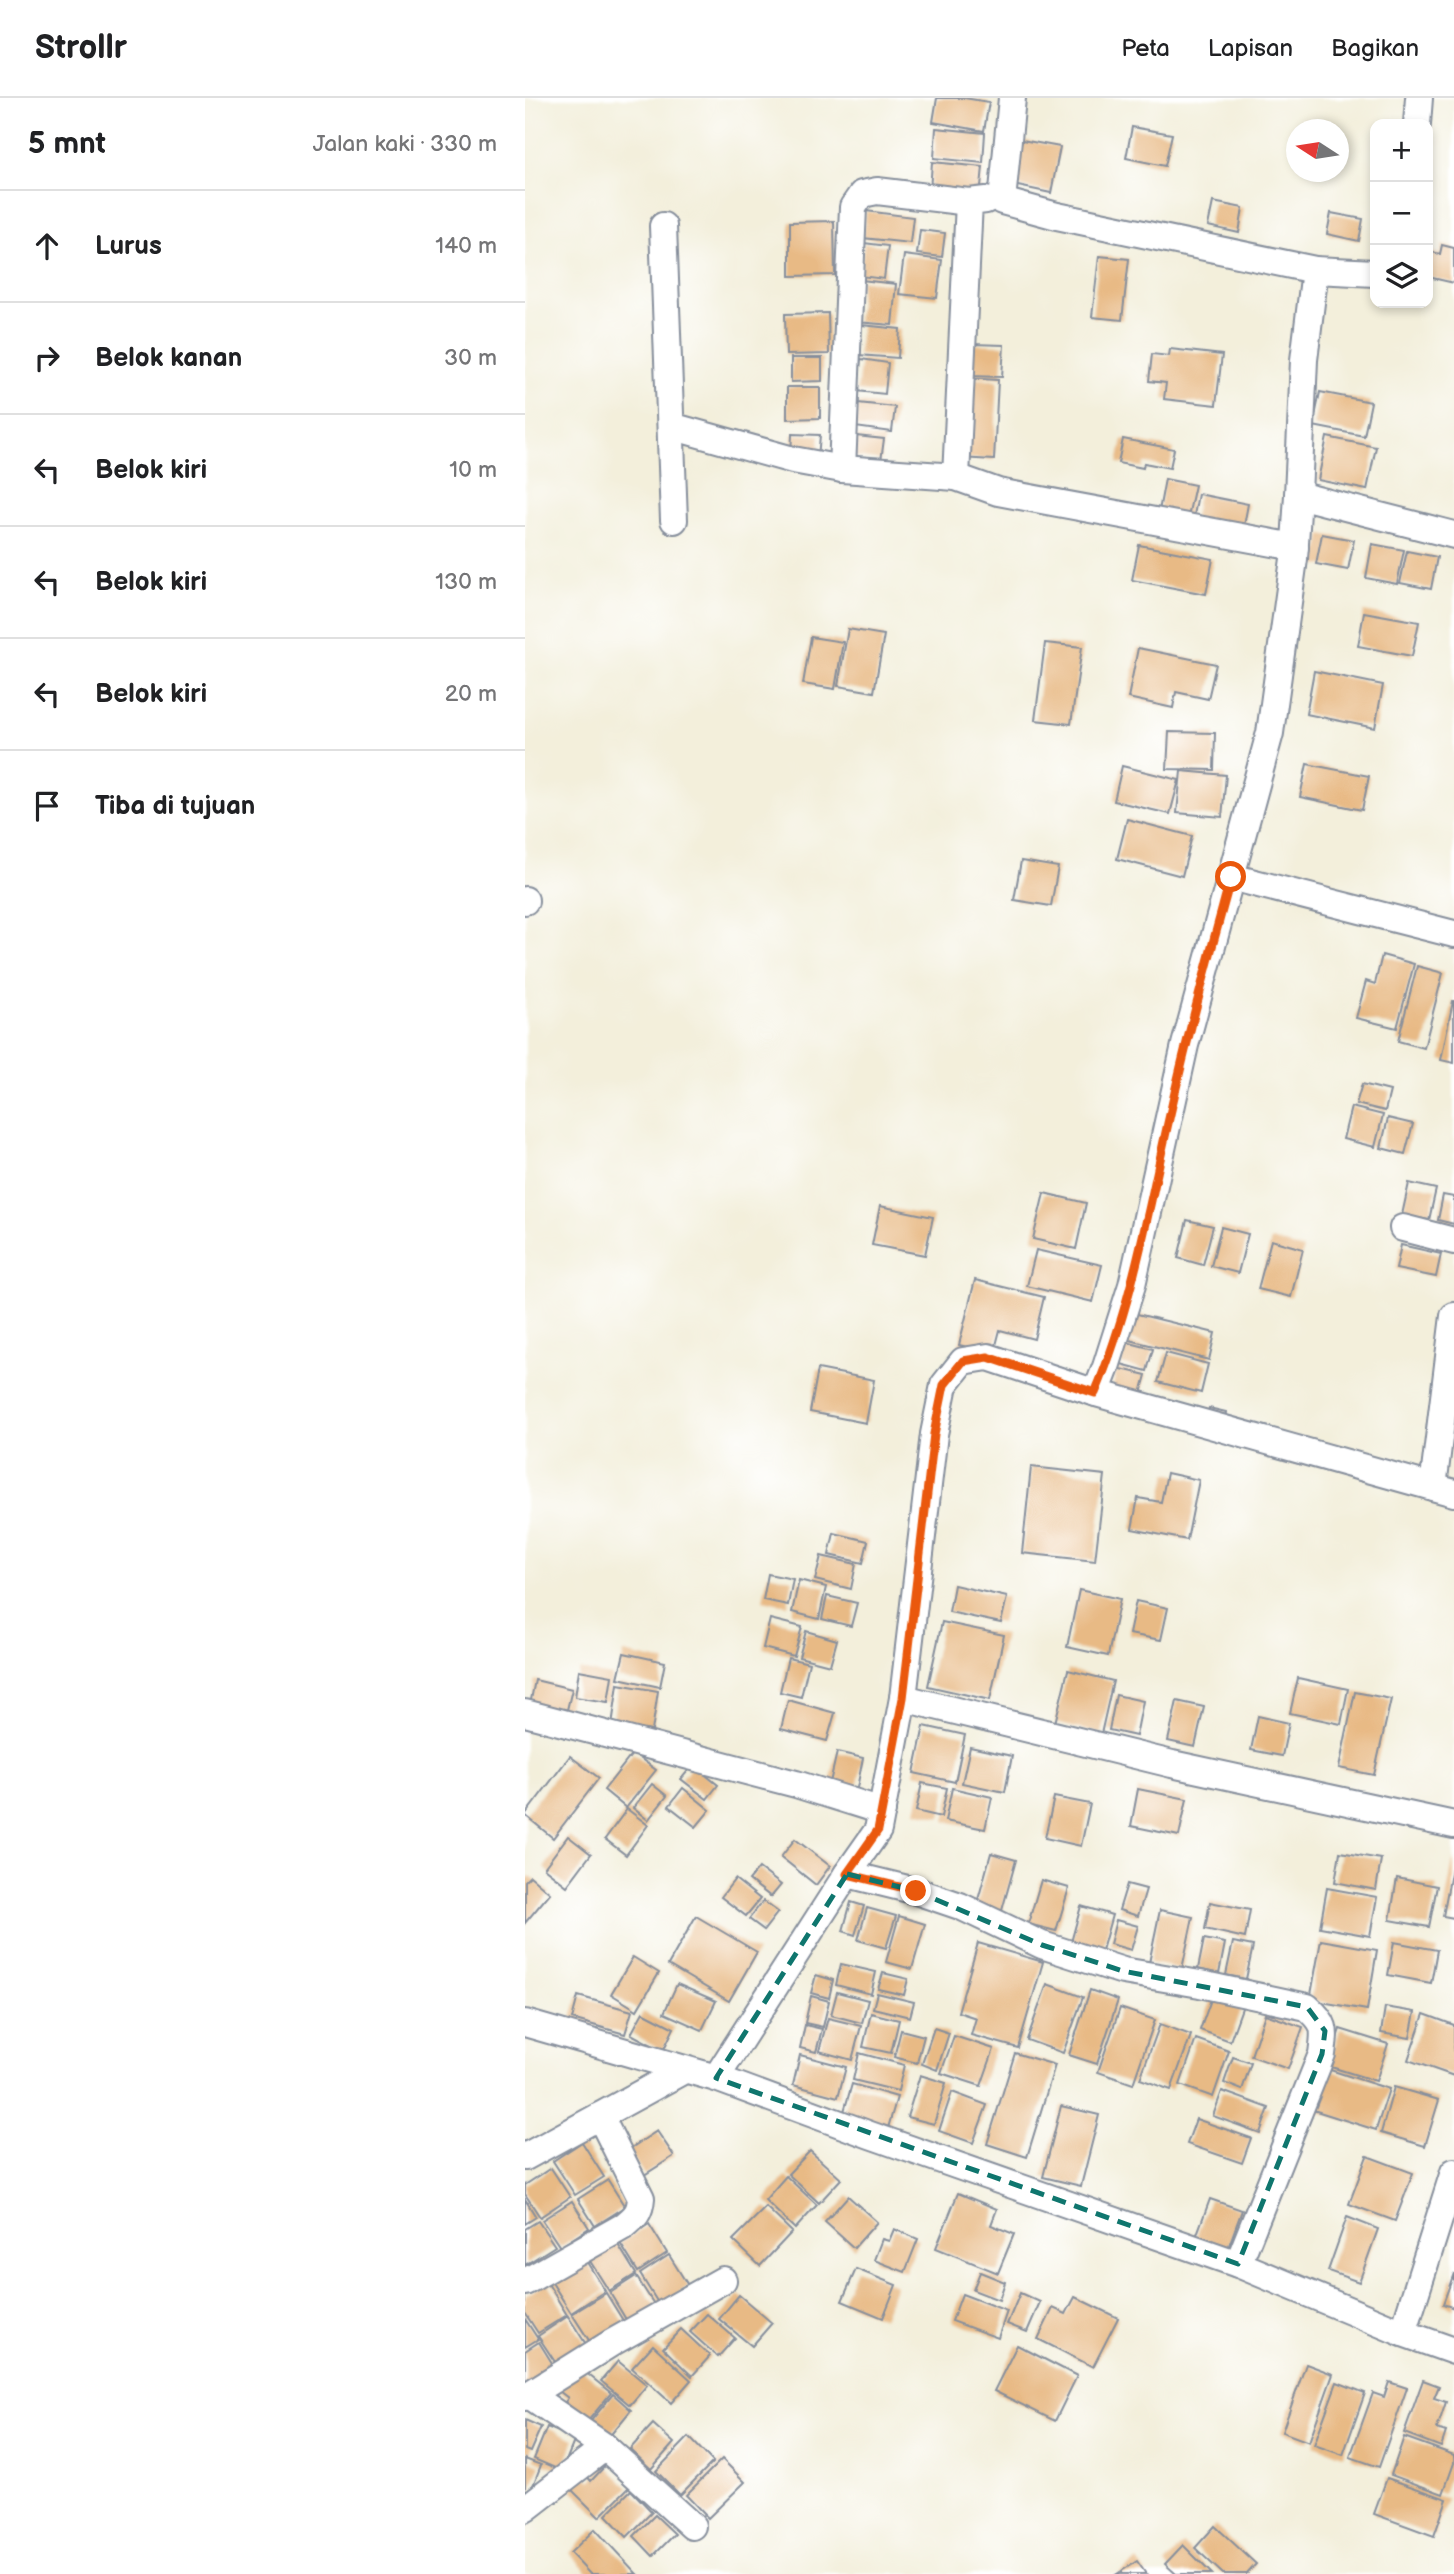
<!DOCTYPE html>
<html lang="id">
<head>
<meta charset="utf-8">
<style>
	body { margin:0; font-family:"Balsamiq Sans",sans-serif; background:#f6f6f6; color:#202124 }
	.controls { position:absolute; right:21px; top:21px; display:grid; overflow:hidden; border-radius:14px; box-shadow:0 4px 10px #0003 }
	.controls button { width:63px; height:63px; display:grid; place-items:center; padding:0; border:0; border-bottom:2px solid #e0e0e0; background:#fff; color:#202124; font:35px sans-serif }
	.compass { position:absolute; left:761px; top:21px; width:63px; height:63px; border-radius:50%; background:#fff; box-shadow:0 4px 10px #0003; rotate:282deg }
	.stop { position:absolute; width:21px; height:21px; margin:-16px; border:5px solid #ea580c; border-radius:50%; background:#fff }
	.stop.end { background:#ea580c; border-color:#fff; box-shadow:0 2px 7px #0008 }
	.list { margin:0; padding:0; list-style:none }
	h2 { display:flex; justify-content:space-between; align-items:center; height:91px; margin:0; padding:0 28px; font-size:30px }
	h2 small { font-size:23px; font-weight:400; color:#757577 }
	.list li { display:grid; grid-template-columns:46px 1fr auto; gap:21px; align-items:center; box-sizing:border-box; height:112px; padding:0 28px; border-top:2px solid #e0e0e0 }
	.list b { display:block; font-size:26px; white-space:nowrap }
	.list em { font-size:23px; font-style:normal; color:#757577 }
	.icon { flex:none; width:38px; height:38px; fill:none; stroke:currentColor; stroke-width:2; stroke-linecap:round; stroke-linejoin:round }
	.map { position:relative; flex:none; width:929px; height:2476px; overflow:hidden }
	header { display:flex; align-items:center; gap:42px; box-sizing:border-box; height:98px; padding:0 35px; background:#fff; border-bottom:2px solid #e0e0e0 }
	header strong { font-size:33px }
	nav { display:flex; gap:38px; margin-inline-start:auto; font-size:24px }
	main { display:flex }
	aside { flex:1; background:#fff }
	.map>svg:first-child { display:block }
	.building { fill:#e8ba85 }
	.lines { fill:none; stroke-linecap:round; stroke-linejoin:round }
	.minor-casing { stroke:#878f9c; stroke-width:30 }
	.minor { stroke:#fff; stroke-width:26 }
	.route { stroke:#ea580c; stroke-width:9 }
	.marked { fill:none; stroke:#0f766e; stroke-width:5; stroke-dasharray:14 9; stroke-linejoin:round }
</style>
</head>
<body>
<header>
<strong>Strollr</strong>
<nav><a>Peta</a><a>Lapisan</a><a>Bagikan</a></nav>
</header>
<main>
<aside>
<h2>5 mnt<small>Jalan kaki · 330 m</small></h2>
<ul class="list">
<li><svg class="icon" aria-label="ahead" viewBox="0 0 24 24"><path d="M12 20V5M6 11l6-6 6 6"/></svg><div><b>Lurus</b></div><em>140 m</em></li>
<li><svg class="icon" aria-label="right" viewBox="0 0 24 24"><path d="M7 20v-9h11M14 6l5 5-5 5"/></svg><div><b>Belok kanan</b></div><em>30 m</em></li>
<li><svg class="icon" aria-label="left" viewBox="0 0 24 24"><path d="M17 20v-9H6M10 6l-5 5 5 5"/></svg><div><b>Belok kiri</b></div><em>10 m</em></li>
<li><svg class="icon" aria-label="left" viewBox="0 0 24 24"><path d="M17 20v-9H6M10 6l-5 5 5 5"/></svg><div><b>Belok kiri</b></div><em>130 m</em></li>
<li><svg class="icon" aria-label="left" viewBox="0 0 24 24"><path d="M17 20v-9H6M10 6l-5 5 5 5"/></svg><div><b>Belok kiri</b></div><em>20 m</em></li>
<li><svg class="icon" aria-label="arrive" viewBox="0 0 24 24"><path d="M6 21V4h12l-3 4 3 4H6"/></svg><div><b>Tiba di tujuan</b></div></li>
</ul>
</aside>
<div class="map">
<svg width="929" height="2476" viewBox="0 0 929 2476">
	<rect width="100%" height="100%" fill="#fff"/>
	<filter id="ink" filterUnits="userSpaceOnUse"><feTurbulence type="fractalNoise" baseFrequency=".0143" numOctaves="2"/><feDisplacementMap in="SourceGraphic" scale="14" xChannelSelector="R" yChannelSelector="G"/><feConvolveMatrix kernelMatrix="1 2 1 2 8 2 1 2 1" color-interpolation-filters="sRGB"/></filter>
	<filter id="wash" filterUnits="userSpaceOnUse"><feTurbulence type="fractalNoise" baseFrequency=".00686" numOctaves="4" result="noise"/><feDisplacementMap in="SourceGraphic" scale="28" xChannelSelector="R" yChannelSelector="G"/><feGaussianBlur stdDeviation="1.57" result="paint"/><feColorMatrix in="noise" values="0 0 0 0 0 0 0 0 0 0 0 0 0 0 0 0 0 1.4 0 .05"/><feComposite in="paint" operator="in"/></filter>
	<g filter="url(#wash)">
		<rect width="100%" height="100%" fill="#f3efdb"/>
		<g id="blocks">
			<g class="building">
				<path d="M412,0H439L464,4L459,33L408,24Z"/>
				<path d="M607,29L647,36L640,68L601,60Z"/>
				<path d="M411,30L460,35L458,65L409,60Z"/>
				<path d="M497,42L535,49L526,95L488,87Z"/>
				<path d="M407,64L458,69L455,98L405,93Z"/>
				<path d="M688,104L718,110L714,135L683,128Z"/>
				<path d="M341,113L388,119L385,145L338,140Z"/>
				<path d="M806,115L838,121L834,143L802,136Z"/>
				<path d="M309,123L310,177L265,178V124Z"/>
				<path d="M395,132L420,135L417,159L392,156Z"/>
				<path d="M339,145L363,148L359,181L335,178Z"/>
				<path d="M917,147L929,150V185L903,179V153L915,156Z"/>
				<path d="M379,157L417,162L412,200L374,196Z"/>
				<path d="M574,158L604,161L597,222L567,219Z"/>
				<path d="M336,182L371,186L367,227L332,224Z"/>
				<path d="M303,215L304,256L261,257L260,216Z"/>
				<path d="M336,227L375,231L373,260L333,257Z"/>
				<path d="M447,246L479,247L477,279L445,278Z"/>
				<path d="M645,251L697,257L691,307L639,301L641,285L624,283L627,256L644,258Z"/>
				<path d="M266,260H297V283L266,284Z"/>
				<path d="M336,261L363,265L360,296L332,293Z"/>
				<path d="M438,280L473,282L469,362L435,360Z"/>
				<path d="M262,289H295V320L262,321Z"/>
				<path d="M795,294L846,304L839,338L788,328Z"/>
				<path d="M333,305L370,309L367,334L330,329Z"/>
				<path d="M267,336L295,337L293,360L266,359Z"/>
				<path d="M331,338L359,341L356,363L329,359Z"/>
				<path d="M802,339L851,349L842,392L793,382Z"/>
				<path d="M598,341L649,351L645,370L619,365L618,370L593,365Z"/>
				<path d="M640,381L670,387L663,419L634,413Z"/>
				<path d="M673,396L723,406L718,433L668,423Z"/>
				<path d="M797,436L829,442L823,472L791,466Z"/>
				<path d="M847,446L879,452L872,486L841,480Z"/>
				<path d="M614,447L688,461L681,496L607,482Z"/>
				<path d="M882,453L912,459L906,491L875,485Z"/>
				<path d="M839,514L894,524L887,558L833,548Z"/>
				<path d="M323,531L359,537L349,594L313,588Z"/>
				<path d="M286,539L318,544L310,591L278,586Z"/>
				<path d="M520,545L557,549L546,626L510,622Z"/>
				<path d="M613,550L691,566L683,601L651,594L648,610L603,600Z"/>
				<path d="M789,573L858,587L850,630L781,616Z"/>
				<path d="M644,634L690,635L689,672L642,671Z"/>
				<path d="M782,666L844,678L837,712L775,699Z"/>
				<path d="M597,668L654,682L645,716L589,703Z"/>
				<path d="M656,673L701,677L697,719L652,715Z"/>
				<path d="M602,721L667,738L657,778L592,761Z"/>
				<path d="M496,763L533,769L526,808L489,802Z"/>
				<path d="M857,857L889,866L872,930L831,920L841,883L850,886Z"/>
				<path d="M892,868L918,875L899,950L873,943Z"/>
				<path d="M928,903H929V965L916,962Z"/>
				<path d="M837,986L865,993L860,1013L831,1006Z"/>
				<path d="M826,1009L858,1017L850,1049L818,1041Z"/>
				<path d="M863,1020L888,1026L880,1056L856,1050Z"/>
				<path d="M884,1085L911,1091L904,1122L877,1117Z"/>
				<path d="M519,1095L561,1105L551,1151L508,1141Z"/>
				<path d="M918,1097L929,1099V1126L913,1122Z"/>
				<path d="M355,1108L408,1119L400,1157L347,1147Z"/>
				<path d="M662,1122L688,1128L678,1167L653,1160Z"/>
				<path d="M696,1129L723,1136L713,1175L686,1168Z"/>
				<path d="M746,1142L778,1151L766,1199L733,1191Z"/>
				<path d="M876,1147L916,1156L911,1179L871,1171Z"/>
				<path d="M511,1152L577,1167L568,1204L502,1188Z"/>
				<path d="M450,1182L519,1199L509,1241L475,1232L469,1255L434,1247Z"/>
				<path d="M604,1214L690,1235L684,1262L597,1240Z"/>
				<path d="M601,1244L628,1251L622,1273L596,1266Z"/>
				<path d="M641,1255L683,1266L676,1295L633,1284Z"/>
				<path d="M592,1270L621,1277L615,1299L587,1292Z"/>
				<path d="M293,1271L349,1282L341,1325L285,1314Z"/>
				<path d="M684,1310L701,1314L699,1326L681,1321Z"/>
				<path d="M506,1369L580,1377L570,1463L497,1455Z"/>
				<path d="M642,1375L674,1382L662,1442L607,1431L613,1400L636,1404Z"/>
				<path d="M309,1435L343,1443L338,1465L304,1457Z"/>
				<path d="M296,1458L331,1466L326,1491L290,1482Z"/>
				<path d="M243,1476L268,1481L263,1507L238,1502Z"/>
				<path d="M274,1482L301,1489L294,1521L267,1514Z"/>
				<path d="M429,1487L482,1499L476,1525L424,1514Z"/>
				<path d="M554,1492L595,1501L583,1558L542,1549Z"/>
				<path d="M302,1498L332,1505L326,1528L297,1521Z"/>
				<path d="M611,1503L643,1510L636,1542L604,1536Z"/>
				<path d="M245,1521L277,1529L269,1558L238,1550Z"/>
				<path d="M417,1524L479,1537L465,1602L403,1588Z"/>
				<path d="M281,1533L312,1542L305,1567L274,1559Z"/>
				<path d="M99,1555L140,1564L135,1589L93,1580Z"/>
				<path d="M263,1560L284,1565L276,1599L255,1594Z"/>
				<path d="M54,1572L87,1578L83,1604L50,1599Z"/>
				<path d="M543,1572L588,1583L576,1636L530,1625Z"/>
				<path d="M773,1580L823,1591L816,1626L765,1615Z"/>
				<path d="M10,1582L47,1591L41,1616L5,1607Z"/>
				<path d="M93,1586L133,1593L127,1633L87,1627Z"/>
				<path d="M830,1594L866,1601L849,1677L814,1670Z"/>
				<path d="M591,1597L618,1603L611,1638L584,1632Z"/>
				<path d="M263,1602L310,1615L302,1643L256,1631Z"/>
				<path d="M652,1603L679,1609L670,1649L643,1643Z"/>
				<path d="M733,1618L764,1625L757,1658L726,1652Z"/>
				<path d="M399,1628L440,1637L430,1684L389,1675Z"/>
				<path d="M445,1649L487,1658L480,1694L437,1685Z"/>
				<path d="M312,1654L338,1660L331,1695L304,1689Z"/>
				<path d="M108,1655L131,1672L101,1710L79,1692Z"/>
				<path d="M45,1658L74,1680L28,1740L0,1717Z"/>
				<path d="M168,1667L193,1687L182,1701L156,1681Z"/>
				<path d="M397,1685L422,1690L416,1719L391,1713Z"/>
				<path d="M127,1686L142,1698L123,1722L108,1710Z"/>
				<path d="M158,1690L185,1712L171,1729L144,1708Z"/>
				<path d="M427,1690L467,1699L460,1731L420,1723Z"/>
				<path d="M613,1691L662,1701L654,1738L606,1728Z"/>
				<path d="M529,1699L565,1706L556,1748L520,1740Z"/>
				<path d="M102,1711L123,1727L101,1757L80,1741Z"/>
				<path d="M43,1738L66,1756L42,1788L19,1770Z"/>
				<path d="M270,1741L305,1768L291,1787L256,1759Z"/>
				<path d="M815,1754L856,1761L851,1792L810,1784Z"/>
				<path d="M466,1755L491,1762L476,1816L451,1809Z"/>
				<path d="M928,1764H929V1820L918,1818Z"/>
				<path d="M234,1770L256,1787L246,1799L224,1782Z"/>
				<path d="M5,1778L25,1795L0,1825V1783Z"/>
				<path d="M872,1780L912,1788L904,1829L865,1822Z"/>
				<path d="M210,1781L235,1801L221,1818L196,1799Z"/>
				<path d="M516,1782L544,1790L531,1833L503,1826Z"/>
				<path d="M602,1786L621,1791L613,1818L594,1812Z"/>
				<path d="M802,1790L852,1799L845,1838L795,1829Z"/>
				<path d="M238,1803L253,1814L239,1832L224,1821Z"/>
				<path d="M326,1804L339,1808L330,1837L318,1833Z"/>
				<path d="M685,1804L725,1812L720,1840L680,1831Z"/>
				<path d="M556,1808L587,1817L576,1856L545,1848Z"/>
				<path d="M342,1810L371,1818L361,1850L333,1842Z"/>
				<path d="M635,1812L668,1819L657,1871L624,1865Z"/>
				<path d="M171,1818L232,1854L204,1903L143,1867Z"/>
				<path d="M374,1818L400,1826L387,1871L361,1864Z"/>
				<path d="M591,1822L613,1828L606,1852L585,1846Z"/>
				<path d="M679,1841L700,1845L694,1876L673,1871Z"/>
				<path d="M796,1842L852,1852L842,1912L785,1902Z"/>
				<path d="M708,1844L728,1848L721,1881L701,1877Z"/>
				<path d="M869,1844L912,1852L906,1885L863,1877Z"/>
				<path d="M453,1845L518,1864L493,1950L446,1937L451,1920L433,1914Z"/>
				<path d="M108,1859L134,1875L112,1912L86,1896Z"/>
				<path d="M316,1866L351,1874L346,1896L311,1887Z"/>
				<path d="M358,1875L383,1881L379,1897L353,1891Z"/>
				<path d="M291,1877L308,1882L304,1900L286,1895Z"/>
				<path d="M152,1886L191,1903L177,1932L139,1915Z"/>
				<path d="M522,1886L558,1899L538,1955L502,1942Z"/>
				<path d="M565,1892L593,1902L572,1966L544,1957Z"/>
				<path d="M312,1894L343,1902L337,1925L306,1917Z"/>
				<path d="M352,1895L389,1904L385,1919L348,1910Z"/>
				<path d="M688,1896L718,1907L705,1943L675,1932Z"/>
				<path d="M53,1898L107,1913L100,1936L47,1921Z"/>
				<path d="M286,1898L304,1903L298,1929L280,1925Z"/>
				<path d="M860,1909L890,1914L885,1940L856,1935Z"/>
				<path d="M595,1910L630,1922L608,1986L573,1974Z"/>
				<path d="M118,1914L149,1930L138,1953L106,1936Z"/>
				<path d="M346,1915L374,1922L366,1955L338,1949Z"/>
				<path d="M740,1916L778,1929L763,1971L726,1958Z"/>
				<path d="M899,1916L929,1927V1978L883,1962Z"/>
				<path d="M303,1920L336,1928L327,1962L294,1953Z"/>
				<path d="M635,1926L666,1937L646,1992L615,1981Z"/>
				<path d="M280,1927L297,1931L291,1954L275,1950Z"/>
				<path d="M409,1930L424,1935L412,1972L397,1966Z"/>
				<path d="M815,1931L863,1946L851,1983L803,1968Z"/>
				<path d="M376,1932L399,1938L392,1965L369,1959Z"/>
				<path d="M429,1938L469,1951L456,1988L416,1975Z"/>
				<path d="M671,1941L704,1953L688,1999L655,1987Z"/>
				<path d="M334,1955L379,1967L373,1993L328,1982Z"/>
				<path d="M490,1955L530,1967L502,2059L462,2046Z"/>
				<path d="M275,1957L321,1969L313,1999L268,1987Z"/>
				<path d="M708,1959L726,1965L717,1992L699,1985Z"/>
				<path d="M799,1970L864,1991L851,2032L785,2011Z"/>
				<path d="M395,1977L421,1985L409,2026L382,2019Z"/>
				<path d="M327,1986L372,1999L363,2030L318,2017Z"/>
				<path d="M869,1989L914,2002L900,2048L856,2035Z"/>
				<path d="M697,1993L744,2010L735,2035L688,2018Z"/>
				<path d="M427,1994L462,2007L448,2045L414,2033Z"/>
				<path d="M536,2008L574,2017L556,2088L518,2079Z"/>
				<path d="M671,2021L726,2040L717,2065L662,2046Z"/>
				<path d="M132,2033L149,2058L119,2077L103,2052Z"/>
				<path d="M57,2044L79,2079L50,2097L28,2063Z"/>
				<path d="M285,2053L316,2081L294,2105L263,2076Z"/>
				<path d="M842,2058L888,2075L870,2123L824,2106Z"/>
				<path d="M26,2070L45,2099L15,2119L0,2096V2087Z"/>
				<path d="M261,2078L292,2107L270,2131L240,2102Z"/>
				<path d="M83,2082L100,2109L70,2128L53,2101Z"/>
				<path d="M433,2095L472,2111L466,2127L489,2136L473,2175L411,2150Z"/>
				<path d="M323,2098L352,2124L329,2150L300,2124Z"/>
				<path d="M0,2101L11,2119L0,2126Z"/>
				<path d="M685,2101L717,2112L703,2150L671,2139Z"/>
				<path d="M47,2103L64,2130L35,2149L17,2122Z"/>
				<path d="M241,2109L267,2134L235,2168L208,2142Z"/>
				<path d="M822,2119L853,2131L834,2184L803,2173Z"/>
				<path d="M13,2123L30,2148L0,2167V2131Z"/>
				<path d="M124,2126L142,2155L113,2174L95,2145Z"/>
				<path d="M369,2131L393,2141L380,2174L349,2162L357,2141L364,2143Z"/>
				<path d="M92,2145L111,2176L84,2193L65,2163Z"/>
				<path d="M144,2157L164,2189L135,2208L115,2176Z"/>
				<path d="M60,2161L80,2193L46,2215L26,2183Z"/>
				<path d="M331,2171L371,2187L358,2220L317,2203Z"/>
				<path d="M455,2174L480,2184L474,2202L448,2192Z"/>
				<path d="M929,2175V2210L918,2206Z"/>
				<path d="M111,2178L132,2211L105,2228L85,2195Z"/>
				<path d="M22,2184L42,2217L13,2235L0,2215V2198Z"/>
				<path d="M81,2195L102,2229L69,2250L47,2216Z"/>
				<path d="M495,2195L515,2204L502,2234L482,2226Z"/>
				<path d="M437,2196L482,2213L473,2240L427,2223Z"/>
				<path d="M214,2197L247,2225L227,2248L194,2221Z"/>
				<path d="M550,2199L593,2220L568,2269L513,2241L528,2210L541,2216Z"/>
				<path d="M182,2216L210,2240L193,2259L165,2234Z"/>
				<path d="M43,2218L64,2251L34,2270L13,2238Z"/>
				<path d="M0,2221L13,2241L0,2249Z"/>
				<path d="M156,2231L185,2258L167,2278L138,2250Z"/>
				<path d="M14,2244L32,2273L0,2290V2253Z"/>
				<path d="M128,2247L166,2282L146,2305L107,2270Z"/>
				<path d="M492,2247L552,2278L530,2323L469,2293Z"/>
				<path d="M93,2263L122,2287L105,2307L76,2283Z"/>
				<path d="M781,2266L808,2276L784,2344L757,2334Z"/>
				<path d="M54,2269L86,2295L63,2323L40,2304L43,2300L34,2293Z"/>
				<path d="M898,2282L914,2288L909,2300L921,2304L912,2331L921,2334L916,2349L879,2335Z"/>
				<path d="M812,2284L840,2295L818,2357L789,2347Z"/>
				<path d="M864,2284L882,2290L854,2369L825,2359L848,2295L859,2299Z"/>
				<path d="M88,2296L106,2312L83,2340L65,2324Z"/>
				<path d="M0,2322L16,2329L5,2354L0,2352Z"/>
				<path d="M128,2326L149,2345L126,2371L105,2351Z"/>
				<path d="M22,2329L50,2341L37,2373L9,2361Z"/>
				<path d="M164,2339L188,2364L155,2397L131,2373Z"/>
				<path d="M879,2339L929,2357V2365L918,2396L866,2377Z"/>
				<path d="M0,2361L16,2367L5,2395L0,2393Z"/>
				<path d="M197,2361L220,2384L183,2420L161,2397Z"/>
				<path d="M81,2367L104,2389L74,2419L46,2391L60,2376L66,2383Z"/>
				<path d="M862,2380L922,2401L909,2438L849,2416Z"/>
				<path d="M106,2392L127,2414L102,2439L81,2417Z"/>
				<path d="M130,2417L150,2436L128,2458L109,2438Z"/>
				<path d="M690,2428L731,2466L722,2476H698L670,2450Z"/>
				<path d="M70,2431L112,2476H65L45,2455Z"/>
				<path d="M658,2447L687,2476H651L640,2466Z"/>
				<path d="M612,2463L621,2476H592Z"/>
			</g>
		</g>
	</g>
	<g filter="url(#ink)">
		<use href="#blocks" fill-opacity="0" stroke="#878f9c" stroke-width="2"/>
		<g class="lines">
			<defs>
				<g id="minor">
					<path d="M487,0L477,103L532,118L790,172L850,175"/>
					<path d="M892,26L894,0"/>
					<path d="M138,128L149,422"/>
					<path d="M146,328L268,362L317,371L431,379L473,394L770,449"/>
					<path d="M317,371L328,109L337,96L352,93L444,104"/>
					<path d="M431,379L444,104L461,102"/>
					<path d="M773,397L779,262L790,172"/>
					<path d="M706,779L929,836"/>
					<path d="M0,803V802"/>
					<path d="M878,1130L929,1143"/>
					<path d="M571,1295L929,1395"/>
					<path d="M908,1389L929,1218"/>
					<path d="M378,1600L647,1666L929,1727"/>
					<path d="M0,1615L271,1686L357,1713"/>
					<path d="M322,1776L391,1793L435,1808L517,1847L598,1873L675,1886L782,1909C802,1926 800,1932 797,1956L713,2166"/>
					<path d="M0,1925L191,1980L345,2037L713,2166L878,2235L929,2253"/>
					<path d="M191,1980L322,1776L353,1732L378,1600L409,1336L419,1287L438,1263L463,1259L571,1295L581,1269L607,1187L660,947L745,635L769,461L773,397L929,437"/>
					<path d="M0,2059L159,1972"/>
					<path d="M0,2184L99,2128C110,2119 115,2115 116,2100L75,2018"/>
					<path d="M878,2235L929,2074"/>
					<path d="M4,2297L80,2349L167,2428"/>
					<path d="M0,2299L88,2244L198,2182"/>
					<path d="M0,2411L80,2349"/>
				</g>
			</defs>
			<use href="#minor" class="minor-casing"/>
			<use href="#minor" class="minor"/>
		</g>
	</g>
	<g class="lines" filter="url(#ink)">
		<path class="route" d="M391,1793L322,1776L353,1732L378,1600L409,1336L419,1287L438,1263L463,1259L570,1295C608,1205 624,1107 646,1012C663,934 685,856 706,779"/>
	</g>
	<path class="marked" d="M322,1776L391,1793L517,1847L598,1873L782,1909L800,1933L797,1956L713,2166L191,1980Z"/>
</svg>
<div class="controls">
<button>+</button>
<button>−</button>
<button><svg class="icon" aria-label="layers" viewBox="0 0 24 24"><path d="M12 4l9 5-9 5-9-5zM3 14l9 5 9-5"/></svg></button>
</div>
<svg class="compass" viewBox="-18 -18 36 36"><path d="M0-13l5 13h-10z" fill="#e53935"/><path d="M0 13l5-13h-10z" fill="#757577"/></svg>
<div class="stop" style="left:706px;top:779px"></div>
<div class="stop end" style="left:391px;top:1793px"></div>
</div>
</main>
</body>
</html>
